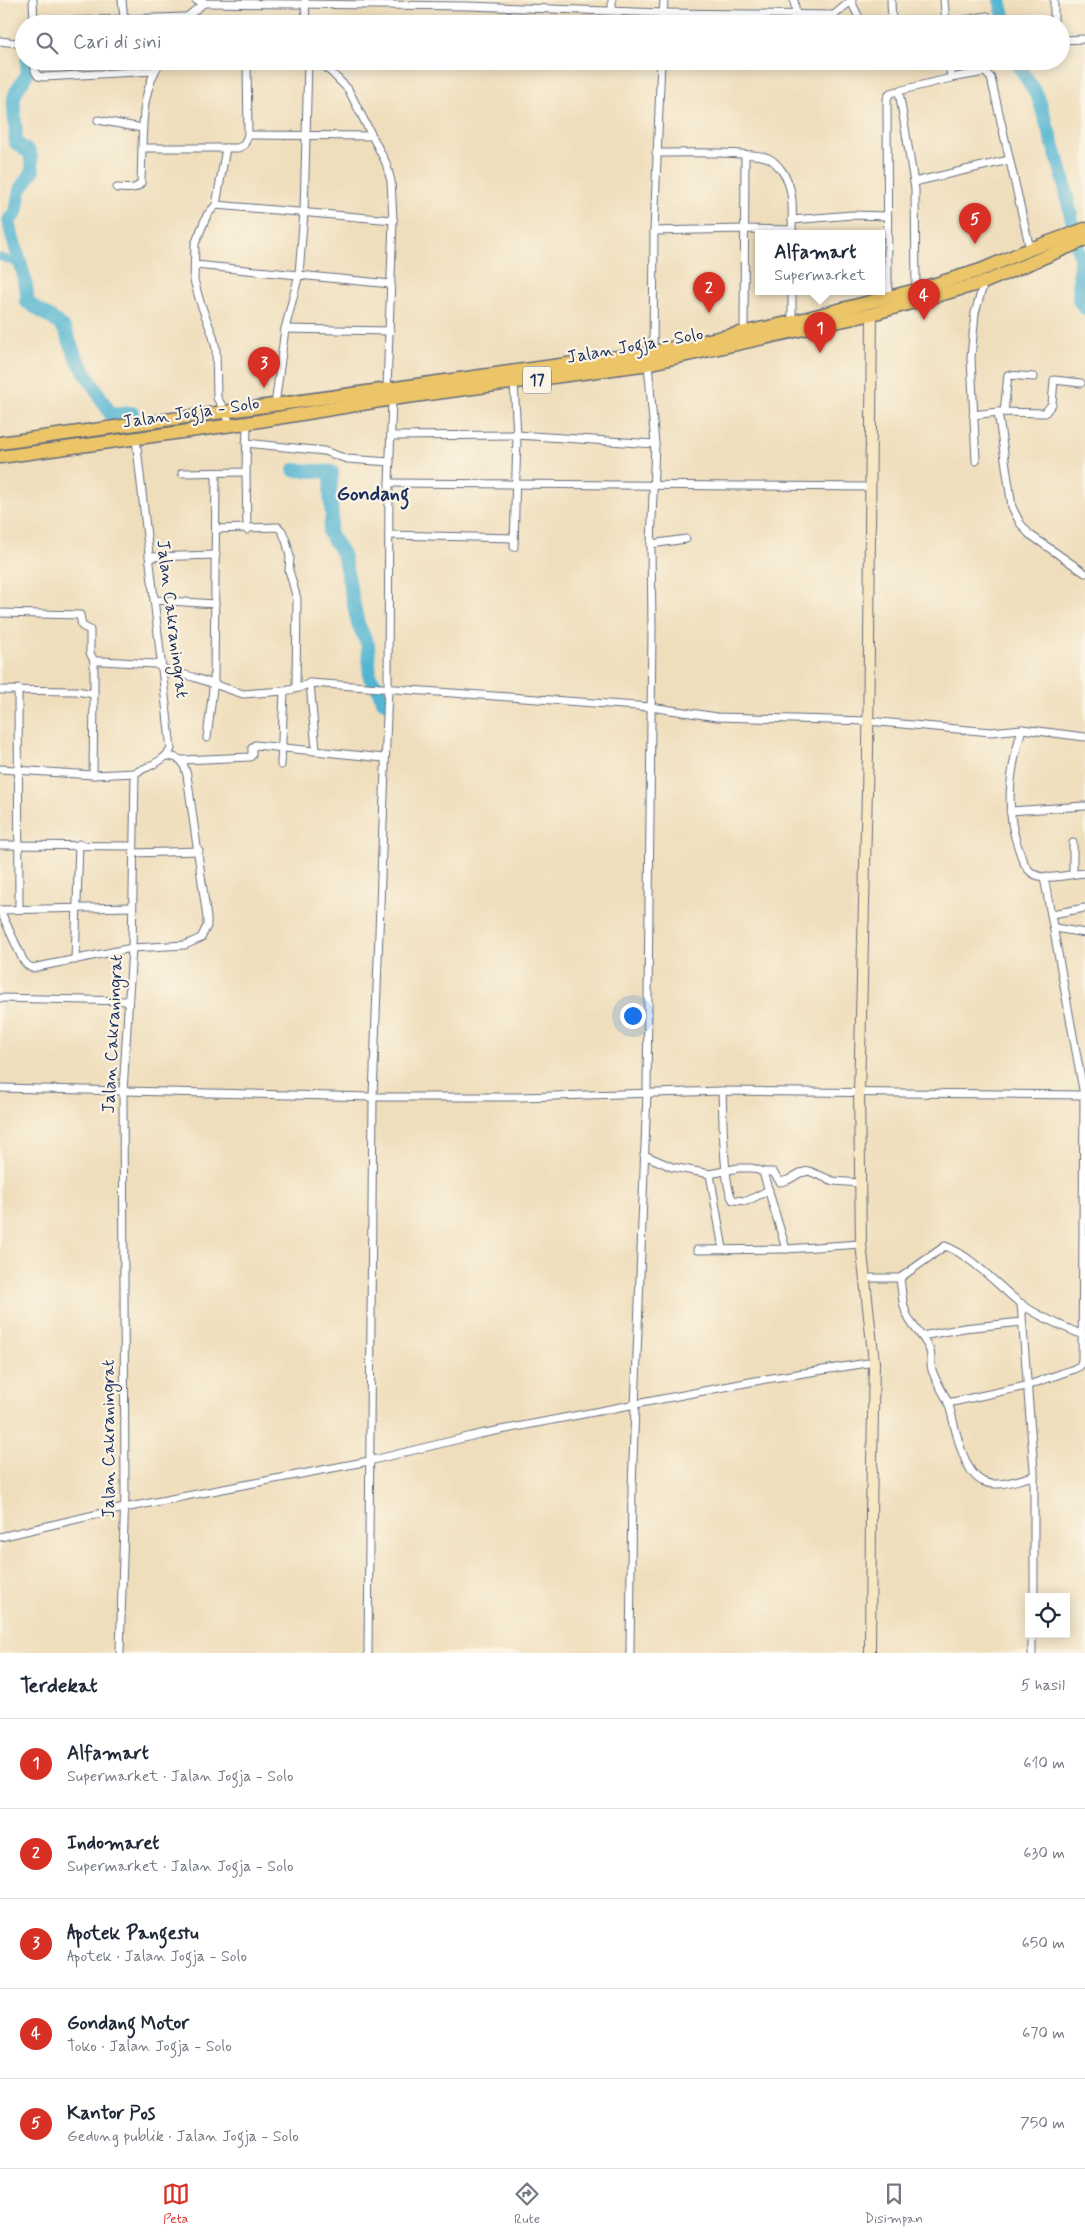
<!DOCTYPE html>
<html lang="id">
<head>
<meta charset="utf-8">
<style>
	body { margin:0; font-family:Mynerve,sans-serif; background:#f6f6f7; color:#1f2937 }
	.controls { position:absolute; right:15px; bottom:15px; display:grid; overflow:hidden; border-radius:0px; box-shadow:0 2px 12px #0003 }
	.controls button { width:45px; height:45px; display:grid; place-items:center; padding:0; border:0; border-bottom:1px solid #e0e1e3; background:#fff; color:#1f2937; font:25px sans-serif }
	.you { position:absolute; left:632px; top:1015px; width:18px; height:18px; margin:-12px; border:4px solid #fff; border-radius:50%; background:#1a73e8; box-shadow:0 0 0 8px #1a73e833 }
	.badge { display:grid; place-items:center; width:32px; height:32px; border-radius:50%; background:#d93025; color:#fff; font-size:16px; font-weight:700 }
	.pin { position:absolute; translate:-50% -41px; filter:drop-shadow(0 1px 2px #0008) }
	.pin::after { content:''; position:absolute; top:26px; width:18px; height:15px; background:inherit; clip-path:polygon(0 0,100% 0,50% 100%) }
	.popup { position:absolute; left:755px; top:230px; width:130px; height:65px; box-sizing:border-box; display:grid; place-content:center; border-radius:0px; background:#fff; filter:drop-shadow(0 1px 4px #0005); font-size:16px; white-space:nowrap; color:#747a83 }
	.popup b { font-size:19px; color:#1f2937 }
	.popup::after { content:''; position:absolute; left:50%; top:100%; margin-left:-10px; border:10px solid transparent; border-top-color:#fff }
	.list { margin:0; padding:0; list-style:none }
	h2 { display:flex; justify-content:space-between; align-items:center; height:65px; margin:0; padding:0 20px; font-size:21px }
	h2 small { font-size:16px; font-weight:400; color:#747a83 }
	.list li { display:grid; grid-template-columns:32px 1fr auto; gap:15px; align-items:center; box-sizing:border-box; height:90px; padding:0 20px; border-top:1px solid #e0e1e3 }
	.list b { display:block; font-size:19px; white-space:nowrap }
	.list p { margin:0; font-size:16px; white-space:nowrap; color:#747a83 }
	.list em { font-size:16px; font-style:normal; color:#747a83 }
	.icon { flex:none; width:28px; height:28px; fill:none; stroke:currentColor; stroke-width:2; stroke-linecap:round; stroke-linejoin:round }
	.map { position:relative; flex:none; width:1085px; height:1653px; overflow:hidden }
	.search { position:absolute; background:#fff; box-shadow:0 2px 12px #0003; left:15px; right:15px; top:15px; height:55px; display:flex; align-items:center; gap:12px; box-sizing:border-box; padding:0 18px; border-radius:28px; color:#747a83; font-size:19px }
	.sheet { height:515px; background:#fff }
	nav { display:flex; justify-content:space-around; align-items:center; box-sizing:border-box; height:70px; border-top:1px solid #e0e1e3; background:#fff; font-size:14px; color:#747a83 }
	nav a { display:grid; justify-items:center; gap:2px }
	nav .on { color:#d93025 }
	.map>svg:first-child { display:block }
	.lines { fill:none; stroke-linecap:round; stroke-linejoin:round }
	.canal { stroke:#52b5d1; stroke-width:8 }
	.river { stroke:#52b5d1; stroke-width:14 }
	.street-casing { stroke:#656c7f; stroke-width:9 }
	.secondary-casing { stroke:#656c7f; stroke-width:12 }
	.highway-casing { stroke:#656c7f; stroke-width:15 }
	.street { stroke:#fff; stroke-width:7 }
	.secondary { stroke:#f7e8c3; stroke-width:10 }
	.highway { stroke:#ecc569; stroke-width:12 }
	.labels { text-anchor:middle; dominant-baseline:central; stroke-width:4.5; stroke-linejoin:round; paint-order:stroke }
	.shield { fill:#fcf5e5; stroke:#5e6a86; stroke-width:1 }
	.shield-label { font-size:16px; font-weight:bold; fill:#1b2f5e }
	.street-label { font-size:18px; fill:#1b2f5e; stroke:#fcf5e5 }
	.quarter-label { font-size:20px; font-weight:bold; fill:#1b2f5e; stroke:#fcf5e5 }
</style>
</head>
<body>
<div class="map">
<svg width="1085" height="1653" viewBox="0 0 1085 1653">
	<rect width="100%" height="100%" fill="#fcf5e5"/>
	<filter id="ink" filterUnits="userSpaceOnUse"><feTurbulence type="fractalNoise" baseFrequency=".02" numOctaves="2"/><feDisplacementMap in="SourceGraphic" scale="10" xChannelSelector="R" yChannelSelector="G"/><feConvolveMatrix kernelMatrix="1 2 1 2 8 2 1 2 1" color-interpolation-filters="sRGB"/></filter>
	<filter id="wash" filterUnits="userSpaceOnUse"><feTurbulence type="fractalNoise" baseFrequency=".0096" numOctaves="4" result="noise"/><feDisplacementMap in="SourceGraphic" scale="20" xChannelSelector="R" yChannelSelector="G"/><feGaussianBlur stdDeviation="1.12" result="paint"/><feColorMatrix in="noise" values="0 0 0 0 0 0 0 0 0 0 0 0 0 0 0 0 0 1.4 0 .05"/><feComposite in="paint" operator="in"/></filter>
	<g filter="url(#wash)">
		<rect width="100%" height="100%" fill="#efdebc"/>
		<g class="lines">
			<path class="canal" d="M0,257L20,264"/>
			<g class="river">
				<path d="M1000,0L1006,24"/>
				<path d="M27,61C30,80 17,83 14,98C12,111 18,126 15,142L30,153L33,171L20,190L16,213L9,220C12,246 29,278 27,302L57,322L65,330L75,355L111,415L132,413"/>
				<path d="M1016,61L1038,97L1062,173L1080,258L1079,300L1085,308"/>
				<path d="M294,470L332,472L330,493L332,516L329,533L343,554L358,624L368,645L370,678L376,684L383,701L387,703"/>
			</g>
		</g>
	</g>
	<g filter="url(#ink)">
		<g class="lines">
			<defs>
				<g id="street">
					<path d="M33,0L34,24"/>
					<path d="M122,0L124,19"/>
					<path d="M196,0L204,3L468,6L663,13L664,0"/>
					<path d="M305,0L306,24"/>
					<path d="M794,0L796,15"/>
					<path d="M891,0L892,24"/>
					<path d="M944,0L946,24"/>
					<path d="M1054,0V24"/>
					<path d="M851,1L862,24"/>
					<path d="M612,10V0"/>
					<path d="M34,22L187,17"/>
					<path d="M183,24L187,17L204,3L203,1"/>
					<path d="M662,24L663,13L834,15L852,0"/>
					<path d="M943,24L987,16"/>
					<path d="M1061,40L1085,39"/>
					<path d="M0,41L24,44"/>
					<path d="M35,61V71L38,76L44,77L153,71"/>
					<path d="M320,61L348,89L386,163L391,181L393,220L387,389"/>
					<path d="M949,61L951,78L985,72L991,78L1030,249"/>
					<path d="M899,91L915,189L916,290"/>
					<path d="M98,120L142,128"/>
					<path d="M248,135L372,136"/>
					<path d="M142,148C143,117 143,88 161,61"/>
					<path d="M226,148L216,205L207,215L195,244L194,280L200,302L213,336L216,349L217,398L226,412L230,426"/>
					<path d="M656,153C677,153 753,151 768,158C777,162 786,175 789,185C794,200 792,218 792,234"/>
					<path d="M914,182L1009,160"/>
					<path d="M117,188C126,188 135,191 141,183L142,148H238L244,145L248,135L247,61"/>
					<path d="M216,205L393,220"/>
					<path d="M792,220L852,215L887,216"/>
					<path d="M654,231L743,229L792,230"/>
					<path d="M195,265L391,284"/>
					<path d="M792,292V322"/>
					<path d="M888,297L887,99L890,93L951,78"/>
					<path d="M285,329L390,331"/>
					<path d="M744,332L745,155"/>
					<path d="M653,352L654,231L661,61"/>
					<path d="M275,405L285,329L299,274L304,212L308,61"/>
					<path d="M998,412L1045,413L1052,404L1054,380L1081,383"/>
					<path d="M1004,412L1008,375L1034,377"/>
					<path d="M973,415L998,412L1012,507L1020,523L1029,534L1085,573"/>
					<path d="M391,436L517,435L655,444"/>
					<path d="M246,443L324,451L347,459L390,462"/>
					<path d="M976,461L971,358L975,313L984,282"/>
					<path d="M246,472L247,530"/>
					<path d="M182,473L246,472L247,423"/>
					<path d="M389,483L870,487"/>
					<path d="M216,529L278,527L282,531L286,540L290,557L289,570L297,599L296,688"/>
					<path d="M389,535L514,538"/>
					<path d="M651,544L686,539"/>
					<path d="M514,547L517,435L514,383"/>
					<path d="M149,557L216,555"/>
					<path d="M154,600L215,604"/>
					<path d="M0,613L80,615L82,626L90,630V653L94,661"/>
					<path d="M310,683L316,750"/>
					<path d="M18,689L19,908"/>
					<path d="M0,690L76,691L94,694V661H102L155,664L167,670L193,677L243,694L284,691L299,688L310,683L651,707L717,717L868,721L991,732L1022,729L1085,737"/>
					<path d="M1022,729C1010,769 1004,810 1019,850C1021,857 1025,868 1032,873C1045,882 1070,874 1085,873"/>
					<path d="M207,738L214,680L216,473"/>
					<path d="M183,760L250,757L252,755V748L255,745L384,758"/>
					<path d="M281,765L284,691"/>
					<path d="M0,769L93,775L135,773"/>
					<path d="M93,775L94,694"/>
					<path d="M1010,811L1085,806"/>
					<path d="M0,845L133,846"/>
					<path d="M134,853L199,851"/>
					<path d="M1073,874V843"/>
					<path d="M132,907L0,910L23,960L27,965L32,968L132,948L185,945L201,938L207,926V918L187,775C183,761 182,758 168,756"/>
					<path d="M1052,914L1085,908"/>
					<path d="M1055,928L1085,933"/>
					<path d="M75,960L79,844"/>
					<path d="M0,998L128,1001"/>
					<path d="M0,1088L373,1097H520L722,1091L1084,1095"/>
					<path d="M722,1091C723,1111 723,1188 733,1200L747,1201L769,1190"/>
					<path d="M644,1155L672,1167L710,1174L738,1168H752L763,1172L786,1249"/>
					<path d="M763,1172H773L780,1182L788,1180L800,1173L809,1171L833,1181L860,1183"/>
					<path d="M710,1174L723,1249"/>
					<path d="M697,1250L786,1249L861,1244"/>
					<path d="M865,1278H900L945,1246C971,1255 999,1287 1021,1304C1040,1317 1061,1326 1083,1335"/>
					<path d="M900,1278C902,1292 902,1307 909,1319C915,1330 926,1339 930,1351C932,1357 930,1364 932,1370C936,1383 945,1393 949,1405C955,1425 962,1471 982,1481C997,1489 1019,1479 1034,1476"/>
					<path d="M1021,1303L1034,1470V1597"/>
					<path d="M922,1336L964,1328L1022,1322"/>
					<path d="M948,1403L1026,1386L1074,1369L1080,1366L1082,1360L1084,1095L1044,877"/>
					<path d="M0,1537L124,1508L369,1461L480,1434L766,1379L874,1362"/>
					<path d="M120,1653L125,1492L123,1091L132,948L135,773C148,766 164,762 171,749L136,439"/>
					<path d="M368,1653L373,1097L388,687L389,483L392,399"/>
					<path d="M630,1653L632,1487L647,1092L652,628L651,544L655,444L648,364"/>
					<path d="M1032,1653V1634"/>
				</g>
				<path id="secondary" d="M870,1653L871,1512L874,1362L861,1244L859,1092L868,753L872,314"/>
				<g id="highway">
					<path d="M0,443L653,352L792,322L916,290L981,270L1030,249L1085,229"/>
					<path d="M0,457L247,423L392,399L642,365L872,314L985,282L1085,240"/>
				</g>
			</defs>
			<use href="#street" class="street-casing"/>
			<use href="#secondary" class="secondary-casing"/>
			<use href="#highway" class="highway-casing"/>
			<use href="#street" class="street"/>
			<use href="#secondary" class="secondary"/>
			<use href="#highway" class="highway"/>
		</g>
	</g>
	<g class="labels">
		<rect class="shield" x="523" y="366.5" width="28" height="27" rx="4"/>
		<g class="shield-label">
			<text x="537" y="380">17</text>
		</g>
		<g class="street-label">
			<text transform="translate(635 346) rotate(-10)">Jalan Jogja - Solo</text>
			<text transform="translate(191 413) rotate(-8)">Jalan Jogja - Solo</text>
			<text transform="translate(172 619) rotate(83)">Jalan Cakraningrat</text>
			<text transform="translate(113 1034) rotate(-87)">Jalan Cakraningrat</text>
			<text transform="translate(109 1439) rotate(-90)">Jalan Cakraningrat</text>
		</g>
		<g class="quarter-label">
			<text x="373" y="494">Gondang</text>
		</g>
	</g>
</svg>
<div class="controls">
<button><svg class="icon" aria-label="locate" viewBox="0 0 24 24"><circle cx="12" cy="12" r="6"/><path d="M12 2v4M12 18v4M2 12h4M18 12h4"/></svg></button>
</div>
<div class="you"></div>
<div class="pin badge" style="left:820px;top:353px">1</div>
<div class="popup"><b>Alfamart</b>Supermarket</div>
<div class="pin badge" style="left:709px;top:313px">2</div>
<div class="pin badge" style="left:264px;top:388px">3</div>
<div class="pin badge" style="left:924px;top:320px">4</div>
<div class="pin badge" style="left:975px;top:244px">5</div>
<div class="search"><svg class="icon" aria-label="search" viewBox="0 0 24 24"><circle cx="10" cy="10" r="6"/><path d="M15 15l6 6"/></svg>Cari di sini</div>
</div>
<section class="sheet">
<h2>Terdekat<small>5 hasil</small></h2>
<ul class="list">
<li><span class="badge">1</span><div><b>Alfamart</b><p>Supermarket · Jalan Jogja - Solo</p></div><em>610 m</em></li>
<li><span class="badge">2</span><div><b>Indomaret</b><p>Supermarket · Jalan Jogja - Solo</p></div><em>630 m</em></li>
<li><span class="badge">3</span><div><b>Apotek Pangestu</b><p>Apotek · Jalan Jogja - Solo</p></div><em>650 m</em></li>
<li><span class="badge">4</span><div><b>Gondang Motor</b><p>Toko · Jalan Jogja - Solo</p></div><em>670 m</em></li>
<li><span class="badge">5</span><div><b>Kantor Pos</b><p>Gedung publik · Jalan Jogja - Solo</p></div><em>750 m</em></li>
</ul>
</section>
<nav>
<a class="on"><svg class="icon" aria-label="map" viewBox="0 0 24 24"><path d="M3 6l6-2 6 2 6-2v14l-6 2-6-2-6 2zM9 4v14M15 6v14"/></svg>Peta</a>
<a><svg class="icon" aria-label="directions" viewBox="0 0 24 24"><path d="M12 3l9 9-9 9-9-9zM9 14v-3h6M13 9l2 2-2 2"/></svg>Rute</a>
<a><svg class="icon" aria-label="saved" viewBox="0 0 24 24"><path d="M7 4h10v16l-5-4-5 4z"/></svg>Disimpan</a>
</nav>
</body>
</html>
